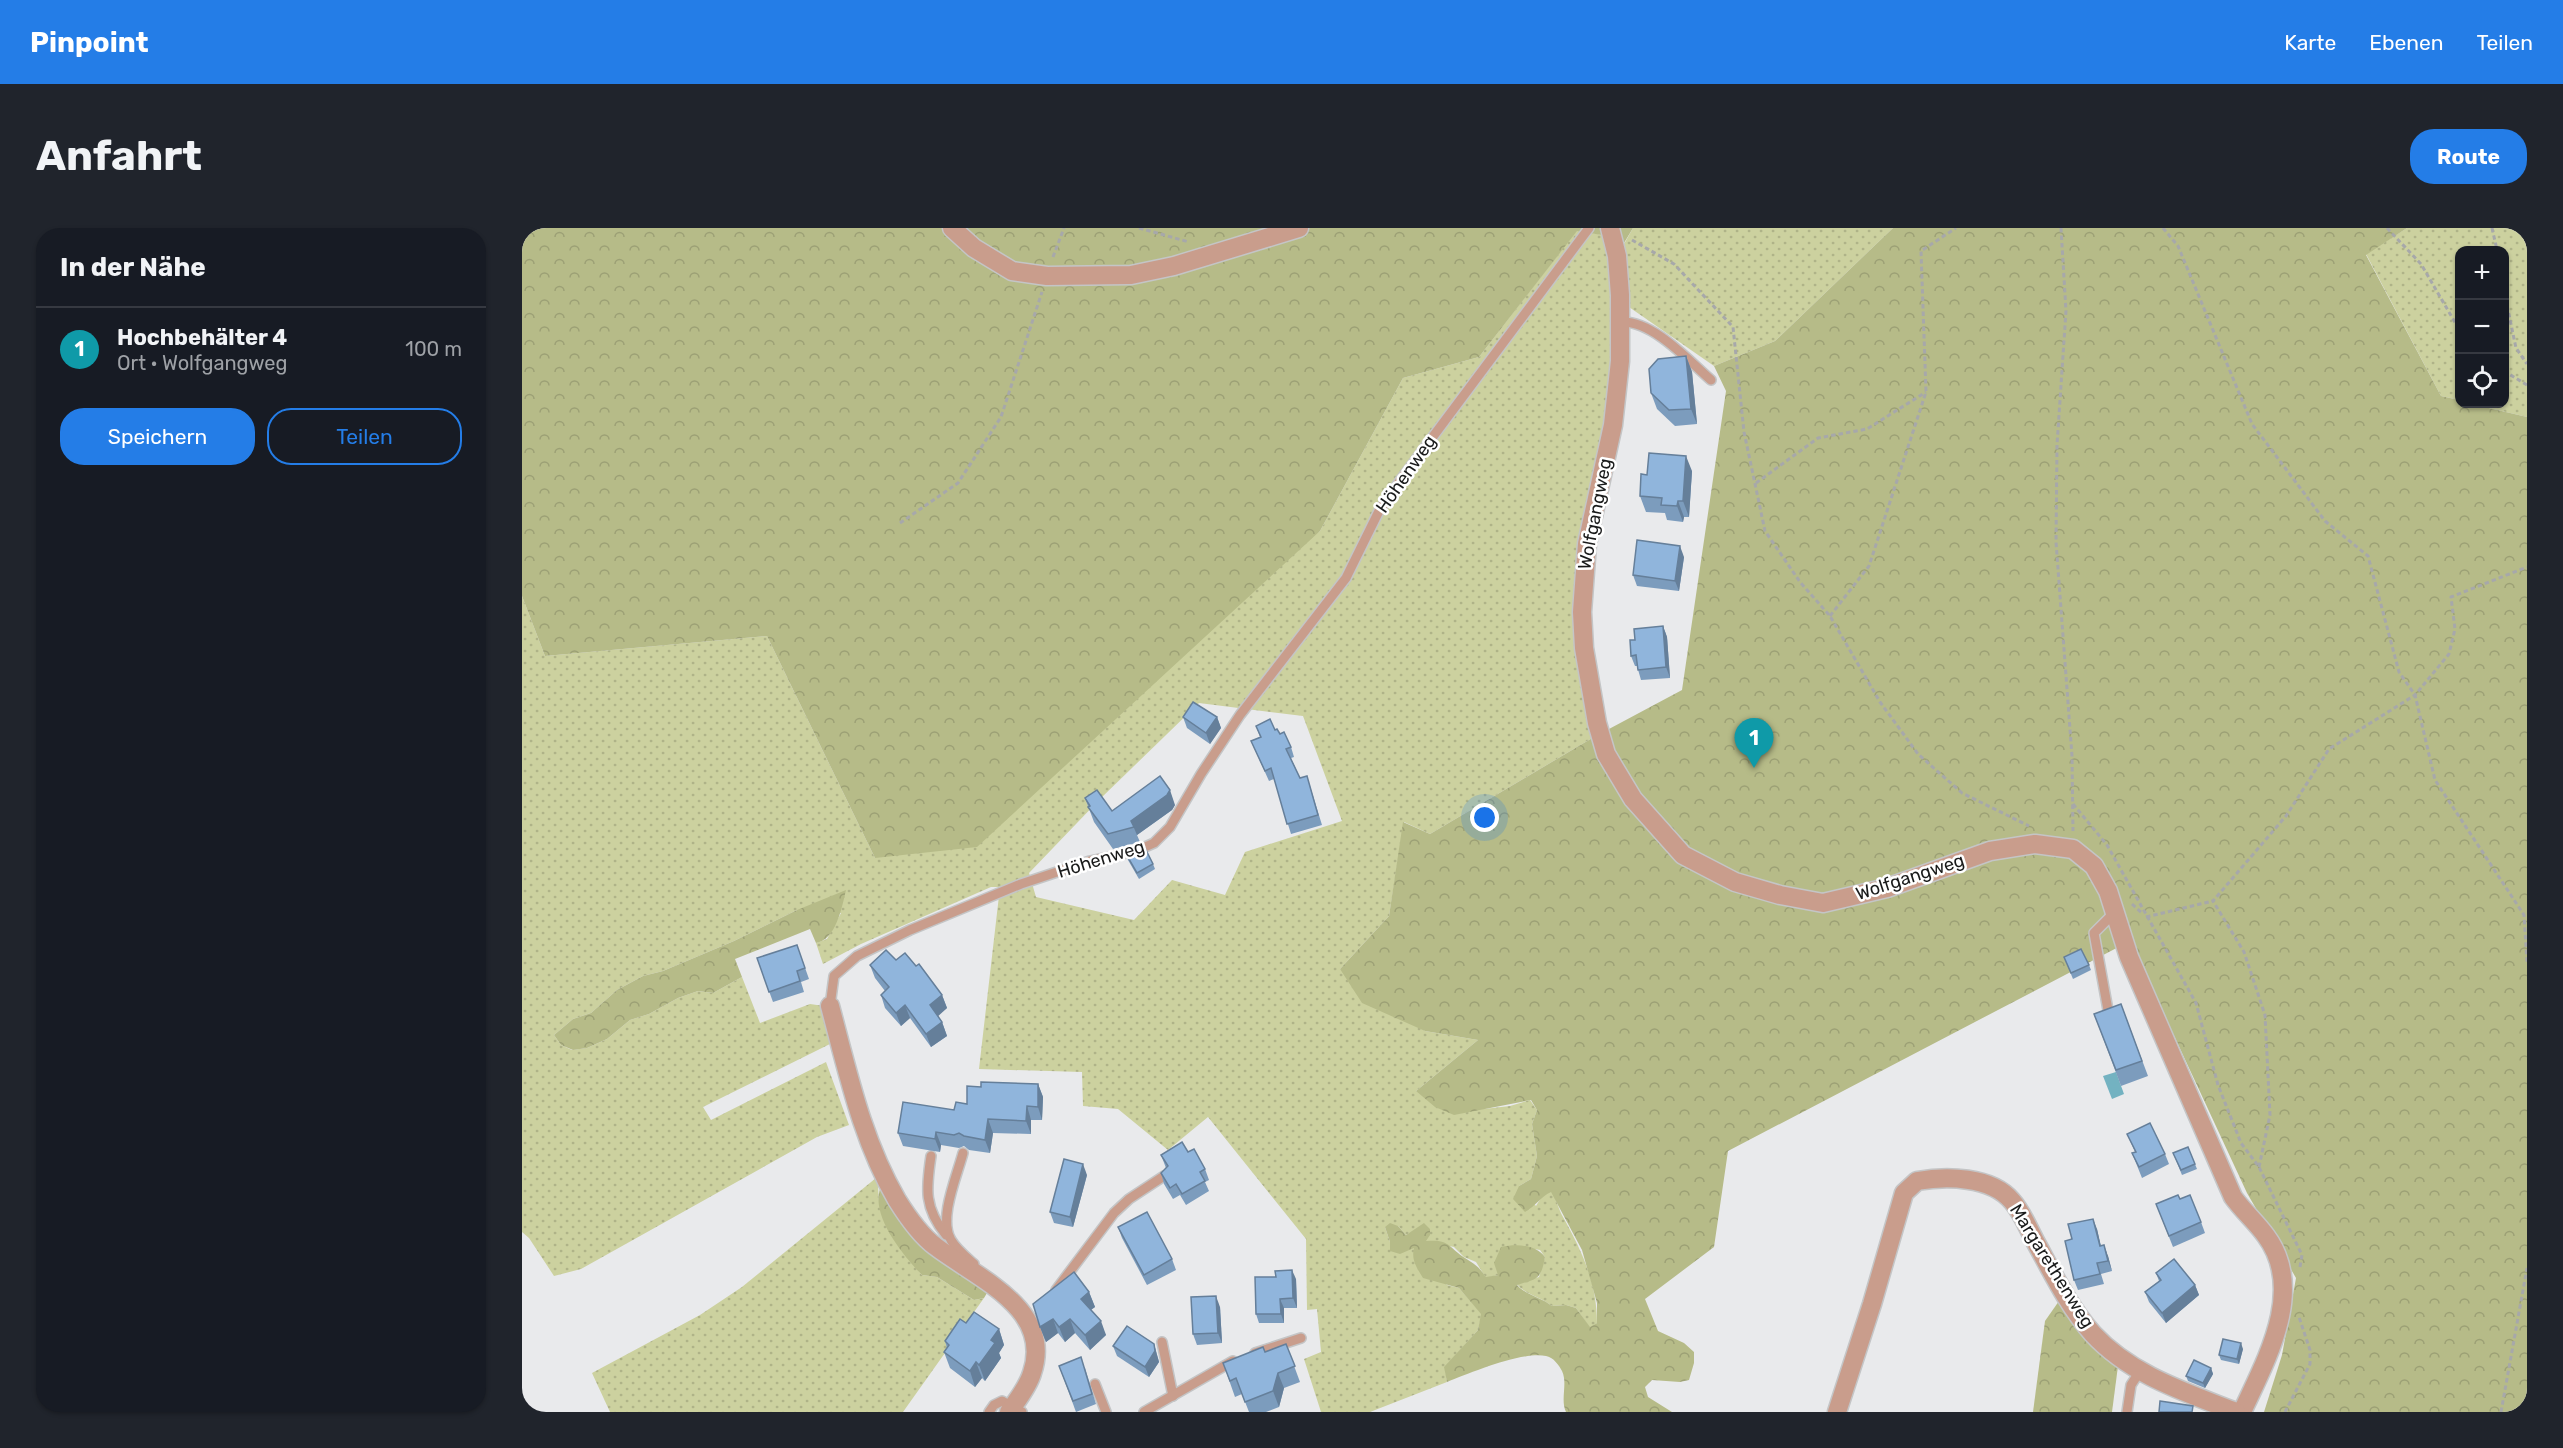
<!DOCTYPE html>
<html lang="de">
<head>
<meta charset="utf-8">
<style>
	body { margin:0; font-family:Rubik,sans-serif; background:#20242c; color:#f1f3f6 }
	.controls { position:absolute; right:18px; top:18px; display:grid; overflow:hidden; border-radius:12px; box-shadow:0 2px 4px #0004 }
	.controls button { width:54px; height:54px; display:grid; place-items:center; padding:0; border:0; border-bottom:2px solid #363941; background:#171b24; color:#f1f3f6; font:30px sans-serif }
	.you { position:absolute; left:963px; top:590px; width:21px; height:21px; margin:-15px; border:4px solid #fff; border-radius:50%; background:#1a73e8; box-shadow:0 0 0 9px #1a73e833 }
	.badge { display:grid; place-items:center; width:39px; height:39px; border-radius:50%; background:#247de7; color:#fff; font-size:20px; font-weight:700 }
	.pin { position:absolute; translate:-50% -50px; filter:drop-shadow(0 2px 3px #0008) }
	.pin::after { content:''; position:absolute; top:32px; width:21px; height:18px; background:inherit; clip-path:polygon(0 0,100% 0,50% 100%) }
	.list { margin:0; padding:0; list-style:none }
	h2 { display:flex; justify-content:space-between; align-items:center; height:78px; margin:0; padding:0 24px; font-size:26px }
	h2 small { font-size:20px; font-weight:400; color:#9ea1a6 }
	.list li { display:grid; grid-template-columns:39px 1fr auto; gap:18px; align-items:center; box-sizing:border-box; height:84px; padding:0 24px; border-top:2px solid #363941 }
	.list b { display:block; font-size:22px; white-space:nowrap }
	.list p { margin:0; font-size:20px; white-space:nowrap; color:#9ea1a6 }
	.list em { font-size:20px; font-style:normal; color:#9ea1a6 }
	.actions { display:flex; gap:12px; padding:18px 24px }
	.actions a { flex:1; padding:14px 0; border:2px solid #247de7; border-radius:24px; text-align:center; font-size:21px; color:#247de7 }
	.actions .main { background:#247de7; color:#fff }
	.icon { flex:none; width:33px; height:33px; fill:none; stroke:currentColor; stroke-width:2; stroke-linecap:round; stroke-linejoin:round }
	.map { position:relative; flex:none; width:2005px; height:1184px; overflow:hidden; border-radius:24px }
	header { display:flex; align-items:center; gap:36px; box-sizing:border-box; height:84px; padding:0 30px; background:#247de7; color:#fff }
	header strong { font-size:28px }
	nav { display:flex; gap:33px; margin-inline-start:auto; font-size:21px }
	.intro { display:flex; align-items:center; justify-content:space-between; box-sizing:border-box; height:144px; padding:0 36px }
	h1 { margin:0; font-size:42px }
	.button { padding:15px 27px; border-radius:24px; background:#247de7; color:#fff; font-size:21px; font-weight:700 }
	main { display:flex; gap:36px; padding:0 36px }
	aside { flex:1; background:#171b24; border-radius:24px; box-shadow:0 2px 4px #0004 }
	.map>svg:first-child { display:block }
	.grass { fill:url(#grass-dots); fill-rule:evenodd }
	.forest { fill:url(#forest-crowns) }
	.water { fill:#73b2c1 }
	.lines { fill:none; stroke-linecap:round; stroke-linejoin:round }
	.service-casing { stroke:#c4c5c6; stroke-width:12 }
	.minor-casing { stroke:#c4c5c6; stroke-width:21 }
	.path { stroke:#a7a8aa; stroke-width:3; stroke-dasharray:4.5 3; stroke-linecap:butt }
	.service { stroke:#c99d8c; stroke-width:9 }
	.minor { stroke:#c99d8c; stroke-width:18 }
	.wall { fill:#7c9cbd }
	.shaded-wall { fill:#657f9a }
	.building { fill:#90b5dc; stroke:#657f9a; stroke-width:1.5 }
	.labels { text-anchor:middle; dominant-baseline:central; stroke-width:5; stroke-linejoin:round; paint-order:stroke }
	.street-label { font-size:18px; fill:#191a1a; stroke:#fff }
</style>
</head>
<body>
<header>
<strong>Pinpoint</strong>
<nav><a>Karte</a><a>Ebenen</a><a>Teilen</a></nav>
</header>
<div class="intro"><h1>Anfahrt</h1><a class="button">Route</a></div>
<main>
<aside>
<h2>In der Nähe<small></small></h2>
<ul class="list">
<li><span class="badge" style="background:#0f9aa8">1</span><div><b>Hochbehälter 4</b><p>Ort · Wolfgangweg</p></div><em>100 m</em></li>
</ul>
<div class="actions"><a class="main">Speichern</a><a>Teilen</a></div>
</aside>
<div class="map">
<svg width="2005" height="1184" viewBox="0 0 2005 1184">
	<defs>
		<pattern id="grass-dots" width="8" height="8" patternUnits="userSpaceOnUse" patternTransform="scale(1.5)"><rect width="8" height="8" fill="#ccd19f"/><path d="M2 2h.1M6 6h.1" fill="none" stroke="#afb388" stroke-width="1.8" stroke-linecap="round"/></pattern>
		<pattern id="forest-crowns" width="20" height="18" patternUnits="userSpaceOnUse" patternTransform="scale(1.5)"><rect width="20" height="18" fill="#b6bb88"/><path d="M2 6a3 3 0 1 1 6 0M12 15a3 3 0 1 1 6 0" fill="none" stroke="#9ca075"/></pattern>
	</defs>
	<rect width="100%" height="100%" fill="#e9eaec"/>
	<g class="grass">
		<path d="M1111,0H1371L1253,113L1192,138L1107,79L1102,16Z"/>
		<path d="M1885,0H2005V189L1950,176H1982V22H1938L1937,172L1919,168L1844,26Z"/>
		<path d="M1055,2L1086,8L1092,55L1087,182L1061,301L1072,509L908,606L882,594L867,688L818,741L903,803L956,812L894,863L962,881L988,878L1008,872L1015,882L1010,896L1015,928L1009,951L997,958L1014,978L1020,968L1029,963C1035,972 1036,980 1041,989C1060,1023 1075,1055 1075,1095L1068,1100L1054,1080L1044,1077L1030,1078C1019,1069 1002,1066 995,1056L1017,1049L1023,1029L1018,1022L1006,1020L976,1047L964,1050L954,1034L942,1029L932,1019L903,1013L894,1002L884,1007L876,998L863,999L868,1014L892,1019L925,1057L937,1060L960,1086L956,1102L923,1139L925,1154L848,1184H799L782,1131L799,1124L795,1081L785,1082L784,1011L686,889L646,922L596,881L561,878L560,844L457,841L478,659H469L339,716L301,736L294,715L305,711L319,685L275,682L212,713L141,743L121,748L95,762L69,785L51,791L32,807L39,817L50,822L65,820L85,811L108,792L127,786L156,770L176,763L191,765L220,749L238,795L288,776L302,778L312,814L181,879L189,892L304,834L327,897L295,909L59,1041L32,1048L7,1010L0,1004V368L23,428L245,408L353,630L798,303L881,150L957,129ZM677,475L781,488L820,593L723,624L703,667L650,652L612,692L514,669L507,645L578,571Z"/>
		<path d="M354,950C358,961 355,970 359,982C366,1007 385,1027 400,1047L415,1049L452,1072L462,1070L381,1184H88L70,1145L178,1087L220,1059Z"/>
	</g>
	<g class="forest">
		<path d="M0,0H1111L1102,15L1086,8L1055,3L957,129L881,150L798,303L455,619L353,630L245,408L23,428L0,368Z"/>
		<path d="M1371,0H1885L1844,27L1919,168L1937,172L1938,176H1950L2005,189V1184H1742L1760,1127L1774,1050L1725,965L1608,713L1206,923L1192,1019L1123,1071L1136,1103L1162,1115L1172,1124V1135L1167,1152L1158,1154L1130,1152L1123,1159L1126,1169L1150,1184H1044C1038,1171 1046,1156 1040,1143C1037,1137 1031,1129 1024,1128C1000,1123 948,1145 925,1154L922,1139L956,1102L959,1086L937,1060L901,1050C895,1040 889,1032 892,1020L878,1026L868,1023V1014L863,999L868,995L876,998L884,1007L902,995L908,1001V1007L904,1013C928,1011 926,1019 943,1030C954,1037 956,1038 964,1049L976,1047L972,1035L979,1019C994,1016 1013,1016 1023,1029C1019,1052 1015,1051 995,1057C1002,1066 1019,1069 1030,1078L1044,1077L1054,1080L1068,1099L1075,1095V1075L1060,1022L1029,964C1018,969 1014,978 1003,984L991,971L997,958L1009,951L1015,928L1010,896L1015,882L1009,872L932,887L913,879L894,863L956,812L903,803L840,775L818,741L867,688L881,594L908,606L1072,509L1160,462L1204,163L1192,138L1253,113Z"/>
		<path d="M324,662C320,679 314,712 294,715L288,701L213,731L220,749L191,765L176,763L156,770L127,786L108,792L85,811L65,820L51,822L39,817L32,807L51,791L69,785L95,762L121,748L141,743L212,713L275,682Z"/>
		<path d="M358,961L388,1005L404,1023L465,1065L462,1070L452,1072L415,1049L400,1047C382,1028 349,989 358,961Z"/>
		<path d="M1537,1073L1596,1138L1590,1184H1511L1523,1093Z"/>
	</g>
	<path class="water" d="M1594,844L1602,866L1590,871L1581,848Z"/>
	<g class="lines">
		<defs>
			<g id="service">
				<path d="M1100,94C1131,93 1166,132 1189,152"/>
				<path d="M308,778L312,748L335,728L388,702L499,656L568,633L614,623L632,615L648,599L679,546L718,487L824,350L857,283L880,250L1067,0"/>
				<path d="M1586,782L1572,705L1593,684"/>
				<path d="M441,925C435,948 416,991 429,1012C434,1021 444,1029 452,1036"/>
				<path d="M409,928C404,961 402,980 424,1007"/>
				<path d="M534,1062L592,985L607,971L642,948"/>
				<path d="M640,1114L651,1168"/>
				<path d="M733,1125L779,1110"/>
				<path d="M573,1156L584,1184"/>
				<path d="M467,1184L472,1177L480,1173L500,1184"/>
				<path d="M622,1184L711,1133"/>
				<path d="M1605,1184L1609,1157L1618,1143"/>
			</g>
			<g id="minor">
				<path d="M430,0L452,20L490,43L525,48L609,47L652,38L777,0"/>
				<path d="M1088,0L1095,28L1098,67V133L1091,197L1065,316L1060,384L1062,420L1075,495L1084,526L1111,571L1161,627L1213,654L1258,667L1301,675L1365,660L1468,623L1513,616L1551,621L1572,638L1586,663L1607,729L1711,969C1721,983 1734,994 1744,1008C1784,1062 1744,1132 1720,1184"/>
				<path d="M308,778C326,845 340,912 375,972C385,988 398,1007 413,1018C453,1049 532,1080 510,1145C506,1159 495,1172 487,1184"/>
				<path d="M1315,1184L1350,1076L1382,965L1395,953C1424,948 1469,948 1490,973C1500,984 1506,1000 1513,1013C1530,1044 1547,1079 1571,1106C1609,1147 1663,1164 1714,1184"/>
			</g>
		</defs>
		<use href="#service" class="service-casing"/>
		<use href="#minor" class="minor-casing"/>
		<g class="path">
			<path d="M617,0L667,14"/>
			<path d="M1539,0L1544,83L1535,217L1534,314L1550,528L1551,603"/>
			<path d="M1641,0L1656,18L1730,196L1803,293L1846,328L1877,444L1893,467L1913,552L2002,687L2005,734"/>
			<path d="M1865,0L1899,36L1938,103"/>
			<path d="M1970,0L1975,22"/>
			<path d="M1110,12L1152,36L1211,99L1222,204L1243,303L1278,354L1308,388L1358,474L1396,526L1440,565L1507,598"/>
			<path d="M531,29L542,0"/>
			<path d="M1982,63L1994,120L2005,136"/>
			<path d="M1982,143L2005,157"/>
			<path d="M1234,255L1296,210L1345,201L1404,164"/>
			<path d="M378,295L436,255L479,189L520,64"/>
			<path d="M1308,388L1347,338L1404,164L1399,23L1434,0"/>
			<path d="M1551,576L1585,617L1674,775L1696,857L1719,915L1737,939L1780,1027L1778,1039"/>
			<path d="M1610,676L1620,685"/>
			<path d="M1624,689L1691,673"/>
			<path d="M1737,939L1748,887L1743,787L1722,724L1691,673L1764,588L1807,521L1893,467L1927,426L1933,401L1929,369L2005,339"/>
			<path d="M1763,1184L1788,1136V1122L1777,1089"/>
			<path d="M1979,1184L2005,1040"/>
		</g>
		<use href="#service" class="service"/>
		<use href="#minor" class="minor"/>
	</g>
	<g class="wall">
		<path d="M1164,128L1170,144L1175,196L1153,198L1135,181L1129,165Z"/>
		<path d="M1170,243L1167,289H1162L1161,294L1145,292L1143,285L1124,284L1118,268L1125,247Z"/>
		<path d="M1162,329L1157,363L1115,358L1111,347Z"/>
		<path d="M1141,398L1145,409L1148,450L1119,452L1115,438H1113L1109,428L1113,412Z"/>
		<path d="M661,489H695L699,500L688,516L665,500Z"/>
		<path d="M734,498L753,502L758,506L769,519L772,529L769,530L778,550L788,558L800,597L769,606L752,551L747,553L729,513L738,509Z"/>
		<path d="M563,570L590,583L653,577L650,582L615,607L618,614L591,621L572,594Z"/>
		<path d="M604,626L631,636L633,641L617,651L606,632Z"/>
		<path d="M275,717L287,751L279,754L282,764L251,774L235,730Z"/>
		<path d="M1542,729L1567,737L1569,742L1551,751Z"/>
		<path d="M374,732L420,767L425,780L415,788L420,794L425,808L409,819L388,790L379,798L363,780L359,767L363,763L353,750L348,737Z"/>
		<path d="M1599,776L1626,848L1599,858L1572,786Z"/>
		<path d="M516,856L521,869L520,892H509V906L471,905L468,925L447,922L442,918L437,920L419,917L418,924L381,918L376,905L445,876L459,859Z"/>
		<path d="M1605,906L1643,926L1647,936L1620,950L1610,925L1613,924Z"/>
		<path d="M1666,919L1675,941L1660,947L1651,925Z"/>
		<path d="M666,924L683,941L687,952L683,954L687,963L664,977L658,967L651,971L642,956L639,945L644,940L639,927Z"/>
		<path d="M565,947L551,999L532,995L528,984Z"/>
		<path d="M1658,971L1679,994L1683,1005L1651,1019L1634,976Z"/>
		<path d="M596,999L650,1031L654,1042L625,1057L600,1010Z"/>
		<path d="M1575,1001L1579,1018L1586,1028L1590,1043L1579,1046L1582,1056L1556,1062L1552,1052L1550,1011Z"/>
		<path d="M1634,1045L1673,1057L1677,1067L1644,1095L1627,1074L1623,1064L1637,1053Z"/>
		<path d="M774,1051L775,1080H762V1095H737L734,1086Z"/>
		<path d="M567,1064L573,1079L569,1082L584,1107L568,1122L553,1105L543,1114L536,1105L524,1114L518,1099Z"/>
		<path d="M698,1079L700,1115L675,1117L671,1106Z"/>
		<path d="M444,1095L477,1101L482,1117L477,1125L479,1130L463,1153L460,1150L453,1159L428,1140L422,1124L425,1120L423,1113Z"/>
		<path d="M632,1116L637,1134L627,1149L595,1128L591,1118Z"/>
		<path d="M764,1116L778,1154L762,1160L757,1179L744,1184H727L720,1166L713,1169L701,1135L743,1124Z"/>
		<path d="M1721,1121L1717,1136L1699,1132L1697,1127Z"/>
		<path d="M537,1138L563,1140L574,1176L554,1184Z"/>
		<path d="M1689,1140L1691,1146L1683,1160L1666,1153L1664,1148Z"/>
	</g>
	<g class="shaded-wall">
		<path d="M1164,128L1170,144L1175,196L1169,181Z"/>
		<path d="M1164,228L1170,243L1167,289L1161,273Z"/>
		<path d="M1156,273L1162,289L1161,294L1155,278Z"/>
		<path d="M1158,318L1162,329L1157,363L1153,353Z"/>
		<path d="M1141,398L1145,409L1148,450L1144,439Z"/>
		<path d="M695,489L699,500L688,516L684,505Z"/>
		<path d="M648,562L653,577L650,582L615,607L609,593Z"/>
		<path d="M420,767L425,780L413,791L408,777Z"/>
		<path d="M383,777L388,790L379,798L374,785Z"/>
		<path d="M420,794L425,808L409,819L404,806Z"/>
		<path d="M516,856L521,869L520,892L516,879Z"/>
		<path d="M505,878L509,892V906L504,893Z"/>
		<path d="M466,891L471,905L468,925L463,912Z"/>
		<path d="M414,904L419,917L418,924L413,911Z"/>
		<path d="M561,936L565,947L551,999L548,989Z"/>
		<path d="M1571,991L1575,1001L1581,1029L1578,1018Z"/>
		<path d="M1582,1017L1586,1028L1590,1043L1586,1033Z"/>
		<path d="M770,1042L774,1051L775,1080L771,1070Z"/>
		<path d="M1673,1057L1677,1067L1644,1095L1640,1085Z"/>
		<path d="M567,1064L573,1079L564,1085L559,1071Z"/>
		<path d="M694,1068L698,1079L700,1115L696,1105Z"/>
		<path d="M758,1071L762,1080V1095L759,1086Z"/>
		<path d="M531,1091L536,1105L524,1114L518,1099Z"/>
		<path d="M548,1091L553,1105L543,1114L537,1099Z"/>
		<path d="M579,1093L584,1107L568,1122L563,1107Z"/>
		<path d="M477,1101L482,1117L477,1125L479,1130L463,1153L457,1137L469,1112Z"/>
		<path d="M1719,1115L1721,1121L1717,1136L1715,1131Z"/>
		<path d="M632,1116L637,1134L627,1149L623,1139Z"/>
		<path d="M454,1134L460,1150L453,1159L448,1143Z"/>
		<path d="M1689,1140L1691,1146L1683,1160L1681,1155Z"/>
		<path d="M756,1145L762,1160L757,1179L751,1163Z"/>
	</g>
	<g class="building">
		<path d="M1164,128L1169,181L1147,182L1129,165L1127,141L1136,131Z"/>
		<path d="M1127,225L1164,228L1161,273H1156L1155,278L1139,277L1140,270L1118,268L1119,246L1125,247Z"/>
		<path d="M1115,312L1158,318L1153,353L1111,347Z"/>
		<path d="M1141,398L1144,439L1116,442L1114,427L1109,428L1108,412H1113L1112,401Z"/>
		<path d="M671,474L695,489L684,505L661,489Z"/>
		<path d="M748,491L753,502L755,501L758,506L762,504L769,519L764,521L778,550L785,548L796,587L765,596L749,540L743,543L729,513L739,509L734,498Z"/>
		<path d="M638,548L648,562L645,567L609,593L612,599L586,606L566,579L568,578L563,570L575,562L590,583Z"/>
		<path d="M623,620L631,636L615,645L604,626Z"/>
		<path d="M275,717L283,740L275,743L278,753L247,764L235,730Z"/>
		<path d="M1559,721L1567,737L1549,745L1542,729Z"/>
		<path d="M364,722L374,732L383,725L394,738L397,736L420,767L408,777L420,794L404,806L383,777L374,785L359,767L367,759L348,737Z"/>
		<path d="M1599,776L1620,833L1594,842L1572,786Z"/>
		<path d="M459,854L516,856V879L505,878L504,893L466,891L463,912L442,908L437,905L432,907L414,904L413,911L376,905L381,874L432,882L434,874L445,876V858L459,859Z"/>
		<path d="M1628,895L1643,926L1617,939L1610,925L1614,924L1605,906Z"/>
		<path d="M660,914L666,924L672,921L683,941L678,944L683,953L660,966L654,956L648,960L639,945L646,938L639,927Z"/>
		<path d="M1666,919L1673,936L1659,942L1651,925Z"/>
		<path d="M542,931L561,936L548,989L528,984Z"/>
		<path d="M1656,967L1658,971L1668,967L1679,994L1647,1008L1634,976Z"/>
		<path d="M625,984L650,1031L622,1047L596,999Z"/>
		<path d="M1571,991L1578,1018L1582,1017L1586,1033L1575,1035L1578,1046L1552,1052L1543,1013L1550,1011L1546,996Z"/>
		<path d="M1652,1031L1673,1057L1640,1085L1623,1064L1639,1052L1634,1045Z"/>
		<path d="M770,1042L771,1070L758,1071L759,1086H734L733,1049H754L753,1043Z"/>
		<path d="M552,1044L567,1064L559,1071L579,1093L563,1107L548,1091L537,1099L531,1091L518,1099L511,1076Z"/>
		<path d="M694,1068L696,1105L671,1106L669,1069Z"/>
		<path d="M452,1084L477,1101L469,1112L473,1115L457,1137L454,1134L448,1143L422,1124L427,1117L423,1113L438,1091L444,1095Z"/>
		<path d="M605,1098L632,1116L633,1123L623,1139L591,1118Z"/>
		<path d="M1701,1111L1719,1115L1715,1131L1697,1127Z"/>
		<path d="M764,1116L773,1138L756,1145L751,1163L723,1174L714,1150L708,1153L701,1135L741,1119L743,1124Z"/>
		<path d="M559,1129L570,1166L551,1173L537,1138Z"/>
		<path d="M1672,1132L1689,1140L1681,1155L1664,1148Z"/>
		<path d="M1638,1173L1671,1178L1670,1184H1637Z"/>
	</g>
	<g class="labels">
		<g class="street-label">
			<text transform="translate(884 246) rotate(-55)">Höhenweg</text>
			<text transform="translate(1073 286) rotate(-79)">Wolfgangweg</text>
			<text transform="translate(579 631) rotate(-17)">Höhenweg</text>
			<text transform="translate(1388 649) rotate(-18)">Wolfgangweg</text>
			<text transform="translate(1530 1038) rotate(58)">Margarethenweg</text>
		</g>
	</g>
</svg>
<div class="controls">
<button>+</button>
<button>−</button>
<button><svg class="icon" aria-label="locate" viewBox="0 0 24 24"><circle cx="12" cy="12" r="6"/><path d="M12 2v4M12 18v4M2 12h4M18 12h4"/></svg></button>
</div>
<div class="you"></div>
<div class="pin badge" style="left:1232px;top:540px;background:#0f9aa8">1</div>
</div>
</main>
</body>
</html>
